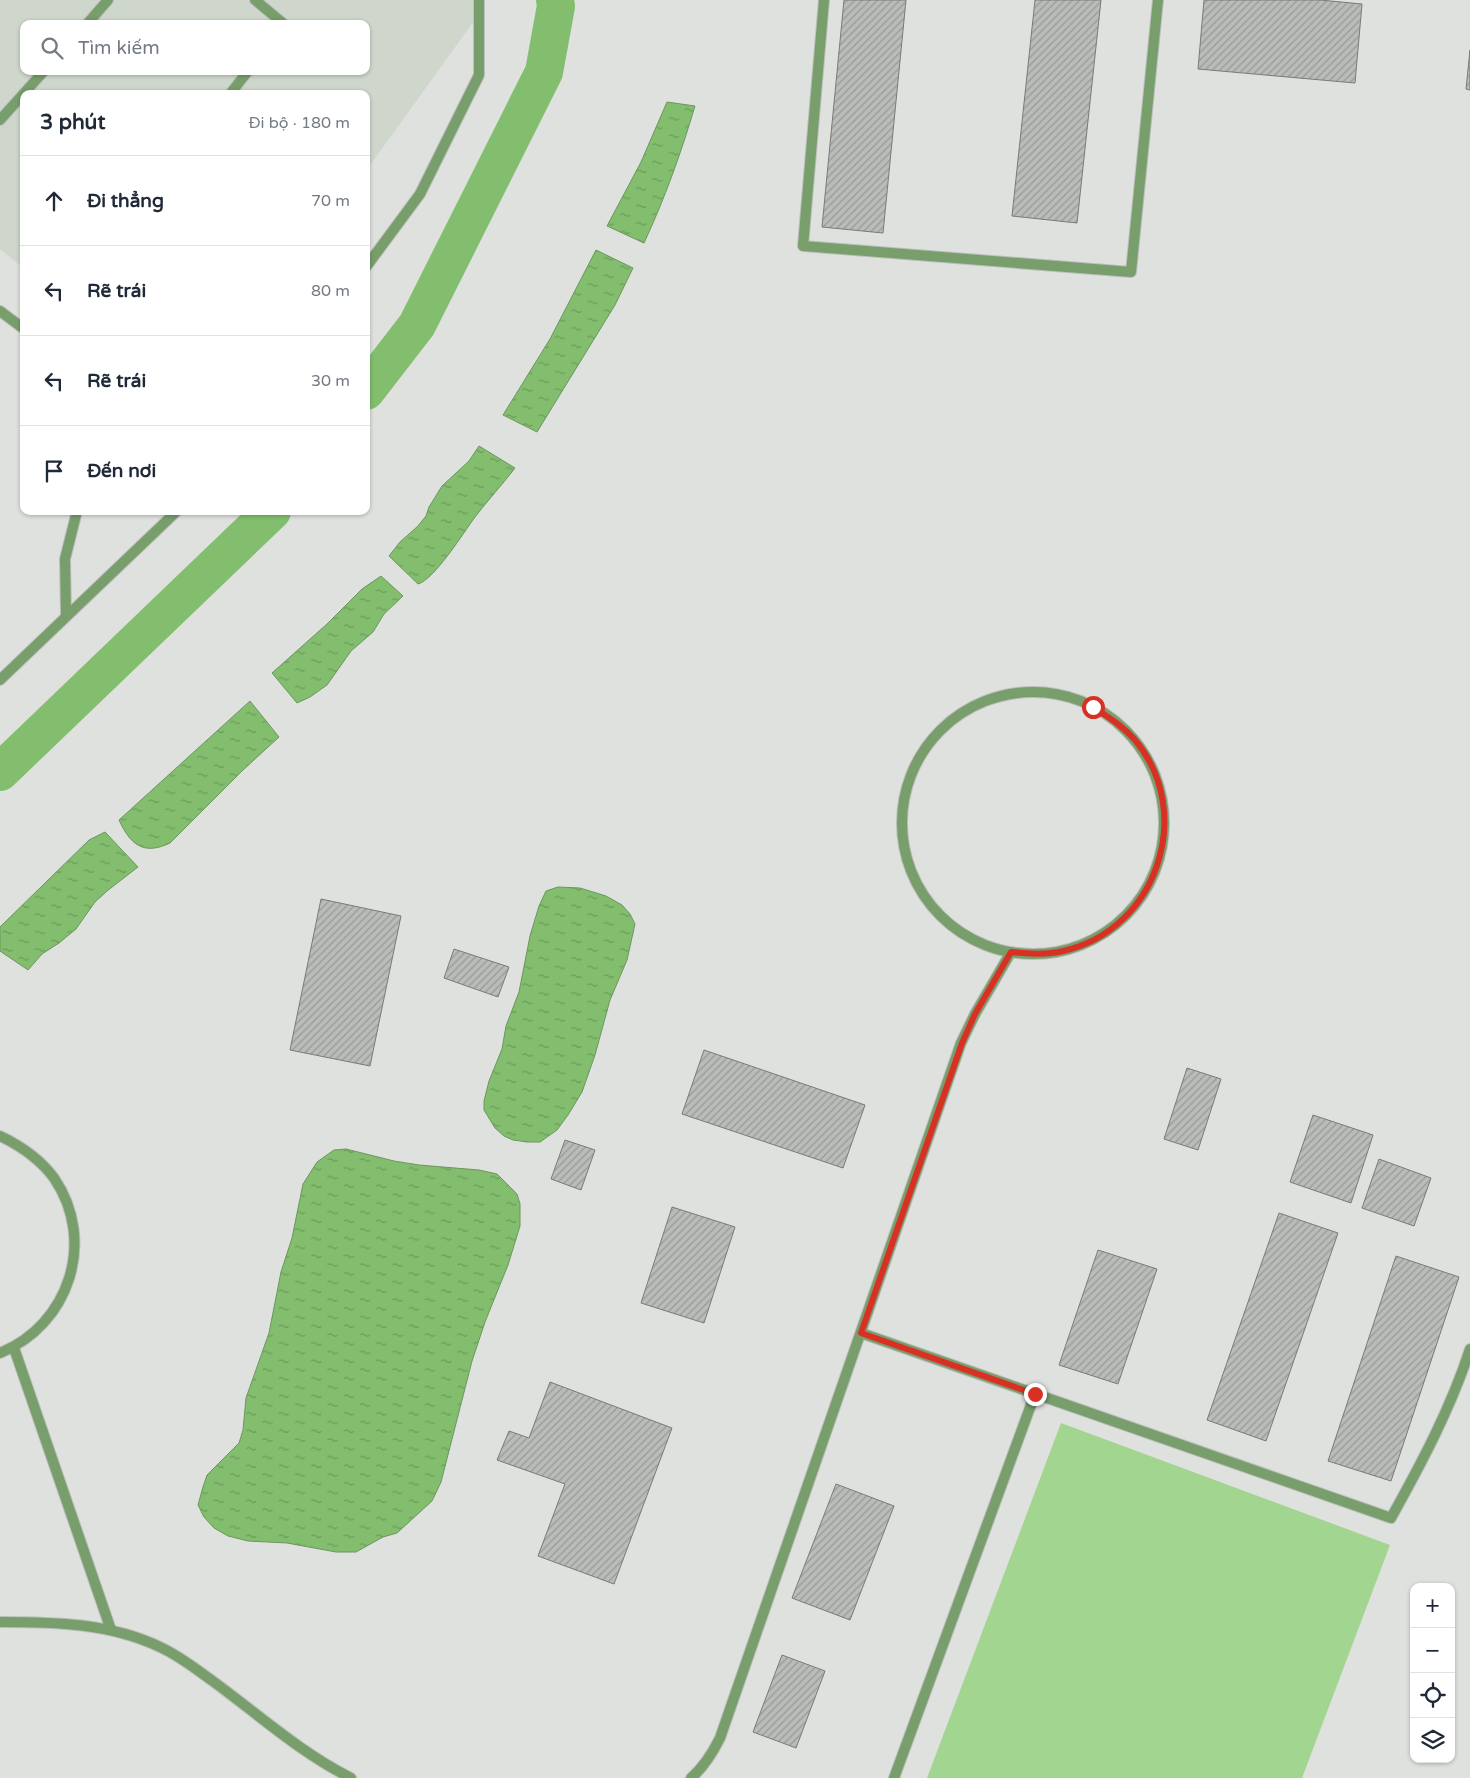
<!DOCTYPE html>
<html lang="vi">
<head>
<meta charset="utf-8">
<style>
	body { margin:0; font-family:"Varela Round",sans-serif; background:#f6f6f7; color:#1f2937 }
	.controls { position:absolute; right:15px; bottom:15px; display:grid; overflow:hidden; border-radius:10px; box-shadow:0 1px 4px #0004 }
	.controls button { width:45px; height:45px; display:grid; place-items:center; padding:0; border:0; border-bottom:1px solid #e0e1e3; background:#fff; color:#1f2937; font:25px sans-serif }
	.stop { position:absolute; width:15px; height:15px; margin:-11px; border:4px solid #d93025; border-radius:50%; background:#fff }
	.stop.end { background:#d93025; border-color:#fff; box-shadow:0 1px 5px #0008 }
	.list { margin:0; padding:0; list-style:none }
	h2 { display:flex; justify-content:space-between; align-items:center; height:65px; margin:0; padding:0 20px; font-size:21px }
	h2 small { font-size:16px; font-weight:400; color:#747a83 }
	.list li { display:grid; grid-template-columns:32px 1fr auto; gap:15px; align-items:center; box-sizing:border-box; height:90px; padding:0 20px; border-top:1px solid #e0e1e3 }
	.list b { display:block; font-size:19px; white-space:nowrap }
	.list em { font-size:16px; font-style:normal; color:#747a83 }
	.icon { flex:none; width:28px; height:28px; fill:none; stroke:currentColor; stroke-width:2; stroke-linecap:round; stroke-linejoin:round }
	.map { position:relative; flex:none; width:1470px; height:1778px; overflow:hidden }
	.search { position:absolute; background:#fff; box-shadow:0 1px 4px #0004; left:20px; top:20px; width:350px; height:55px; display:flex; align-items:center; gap:12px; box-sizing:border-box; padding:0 18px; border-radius:10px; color:#747a83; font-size:19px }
	.panel { position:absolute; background:#fff; box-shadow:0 1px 4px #0004; left:20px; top:90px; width:350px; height:425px; border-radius:10px }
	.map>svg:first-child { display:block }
	.built { fill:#cfd7cd; fill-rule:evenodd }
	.green { fill:#a1d590 }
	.water { fill:url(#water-ripples); stroke:#6c965e }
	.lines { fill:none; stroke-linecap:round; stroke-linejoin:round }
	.canal { stroke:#82be6e; stroke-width:38 }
	.building { fill:url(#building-hatch); stroke:#787b78 }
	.service-casing { stroke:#bdbfbd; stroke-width:12 }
	.minor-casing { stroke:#bdbfbd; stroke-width:12 }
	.service { stroke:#789e6c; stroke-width:10 }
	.minor { stroke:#789e6c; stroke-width:10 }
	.route { stroke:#d93025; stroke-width:6 }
</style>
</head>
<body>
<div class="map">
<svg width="1470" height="1778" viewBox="0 0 1470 1778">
	<defs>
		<pattern id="water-ripples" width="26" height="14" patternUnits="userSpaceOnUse" patternTransform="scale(1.25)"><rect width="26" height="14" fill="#82be6e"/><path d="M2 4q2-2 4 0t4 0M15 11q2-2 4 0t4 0" fill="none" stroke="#6b9b5b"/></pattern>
		<pattern id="building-hatch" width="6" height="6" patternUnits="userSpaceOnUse" patternTransform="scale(1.25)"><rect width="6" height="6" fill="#b9bcb9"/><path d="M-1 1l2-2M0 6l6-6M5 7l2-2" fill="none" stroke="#979a97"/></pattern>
	</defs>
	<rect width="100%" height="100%" fill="#dfe1de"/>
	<path class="built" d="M0,0H476L484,7L366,171V94H24V269L0,249ZM24,24H366V71H24Z"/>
	<path class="green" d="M1061,1423L1390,1545L1302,1778H927Z"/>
	<g class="water">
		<path d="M667,102L695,106C681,153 665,198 644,243L607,226L641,162Z"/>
		<path d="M596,250L633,268L615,305L537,432L503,415L550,339Z"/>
		<path d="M479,446L515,468C502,485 488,500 475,517C464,532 434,580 418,584L389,556L400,542L418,526L426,516L429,507L442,486L469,461Z"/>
		<path d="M381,576L403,596L384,614L373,632L351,651L327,685L310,697L297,703L272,673L327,624L362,589Z"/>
		<path d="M250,701L279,737L242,771L170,843C143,856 130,844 119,820Z"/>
		<path d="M105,832L138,867L107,891L95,902L76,929L59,943L42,954L28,970L0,951V927L89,840Z"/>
		<path d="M558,887L580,888L606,896L622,905L630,914L635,924L627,960L610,1000L595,1055L582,1092L568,1115L557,1130L540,1142H527L513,1140L504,1136L495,1128L484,1110V1101L489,1081L502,1049L506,1026L519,992L530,936L539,906L546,891Z"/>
		<path d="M346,1149L394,1161L419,1165L479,1170L497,1174L517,1194L520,1204V1226L508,1265L485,1322L472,1361L441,1482L432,1501L397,1533L383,1537L356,1552H336L287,1543L248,1541L228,1536L214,1528L204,1517L198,1505L203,1487L207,1475L239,1443L243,1430L246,1398L269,1333L281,1272L292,1238L303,1184L317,1162L334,1150Z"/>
	</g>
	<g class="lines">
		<g class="canal">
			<path d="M366,391L417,325L544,72L556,6L555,0"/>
			<path d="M0,772L272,511"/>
		</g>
	</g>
	<g class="building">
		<path d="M844,0H906L883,233L822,227Z"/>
		<path d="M1035,0H1101L1077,223L1012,216Z"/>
		<path d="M1204,0H1320L1362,4L1355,83L1198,69Z"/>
		<path d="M1470,50V90L1466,89Z"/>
		<path d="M321,899L401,916L370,1066L290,1050Z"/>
		<path d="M454,949L509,967L498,997L444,978Z"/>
		<path d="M704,1050L865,1105L843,1168L682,1114Z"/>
		<path d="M1187,1068L1221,1079L1198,1150L1164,1139Z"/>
		<path d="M1313,1115L1373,1135L1351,1203L1290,1182Z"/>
		<path d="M565,1140L595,1150L581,1190L551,1179Z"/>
		<path d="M1379,1159L1431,1178L1414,1226L1362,1208Z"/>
		<path d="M672,1207L735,1227L704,1323L641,1303Z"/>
		<path d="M1279,1213L1338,1233L1266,1441L1207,1420Z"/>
		<path d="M1098,1250L1157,1269L1118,1384L1059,1365Z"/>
		<path d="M1396,1256L1459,1277L1391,1481L1328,1461Z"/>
		<path d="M550,1382L672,1428L614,1584L538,1556L565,1484L497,1460L509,1431L529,1438Z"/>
		<path d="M836,1484L894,1506L850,1620L792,1598Z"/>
		<path d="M782,1655L825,1671L796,1748L753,1732Z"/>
	</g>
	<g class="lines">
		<defs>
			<g id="service">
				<path d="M255,0L284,24"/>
				<path d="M824,0L803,246L1131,272L1158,0"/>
				<path d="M87,24L108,0"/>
				<path d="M230,94L248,71"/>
				<path d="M0,120L44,71"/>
				<circle cx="1033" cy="823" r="131"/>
				<path d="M0,1136C21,1146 40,1159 54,1178C97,1241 69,1325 0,1353"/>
				<path d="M861,1333L1391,1518C1421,1464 1451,1408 1470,1349"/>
				<path d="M14,1348L111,1630"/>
				<path d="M0,1622C54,1622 110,1623 160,1647C180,1656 197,1670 214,1682C259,1715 301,1753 351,1778"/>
				<path d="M691,1778C704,1767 712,1754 720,1738L961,1043L975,1014L1011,952"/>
				<path d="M894,1778L1035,1394"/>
			</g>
			<g id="minor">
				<path d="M366,267L420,194L479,75V0"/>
				<path d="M0,311L24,329"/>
				<path d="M66,615L65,559L77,511"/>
				<path d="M0,680L177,511"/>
			</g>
		</defs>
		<use href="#service" class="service-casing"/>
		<use href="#minor" class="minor-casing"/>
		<use href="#service" class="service"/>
		<use href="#minor" class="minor"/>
	</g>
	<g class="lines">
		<path class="route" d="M1035,1394L861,1333L962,1043L975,1014L1011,952C1028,954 1046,955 1063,951C1157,930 1196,813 1135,740C1123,726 1108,717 1093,707"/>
	</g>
</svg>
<div class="controls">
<button>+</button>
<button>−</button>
<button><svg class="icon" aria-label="locate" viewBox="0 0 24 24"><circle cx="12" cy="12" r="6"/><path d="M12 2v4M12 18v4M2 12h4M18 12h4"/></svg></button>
<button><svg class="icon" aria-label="layers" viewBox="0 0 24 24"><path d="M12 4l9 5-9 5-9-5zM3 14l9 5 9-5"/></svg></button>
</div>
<div class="stop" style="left:1093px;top:707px"></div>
<div class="stop end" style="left:1035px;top:1394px"></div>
<div class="search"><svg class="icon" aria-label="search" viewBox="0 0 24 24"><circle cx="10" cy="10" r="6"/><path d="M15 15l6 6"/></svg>Tìm kiếm</div>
<section class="panel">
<h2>3 phút<small>Đi bộ · 180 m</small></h2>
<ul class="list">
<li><svg class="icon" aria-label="ahead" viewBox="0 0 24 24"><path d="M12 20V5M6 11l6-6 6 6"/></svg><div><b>Đi thẳng</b></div><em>70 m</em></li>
<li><svg class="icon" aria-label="left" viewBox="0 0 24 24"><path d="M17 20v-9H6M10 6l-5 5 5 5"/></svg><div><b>Rẽ trái</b></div><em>80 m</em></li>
<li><svg class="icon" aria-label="left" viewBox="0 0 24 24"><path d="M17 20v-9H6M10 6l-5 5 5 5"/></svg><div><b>Rẽ trái</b></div><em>30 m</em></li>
<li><svg class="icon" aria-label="arrive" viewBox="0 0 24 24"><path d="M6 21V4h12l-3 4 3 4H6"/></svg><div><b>Đến nơi</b></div></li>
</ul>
</section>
</div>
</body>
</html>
